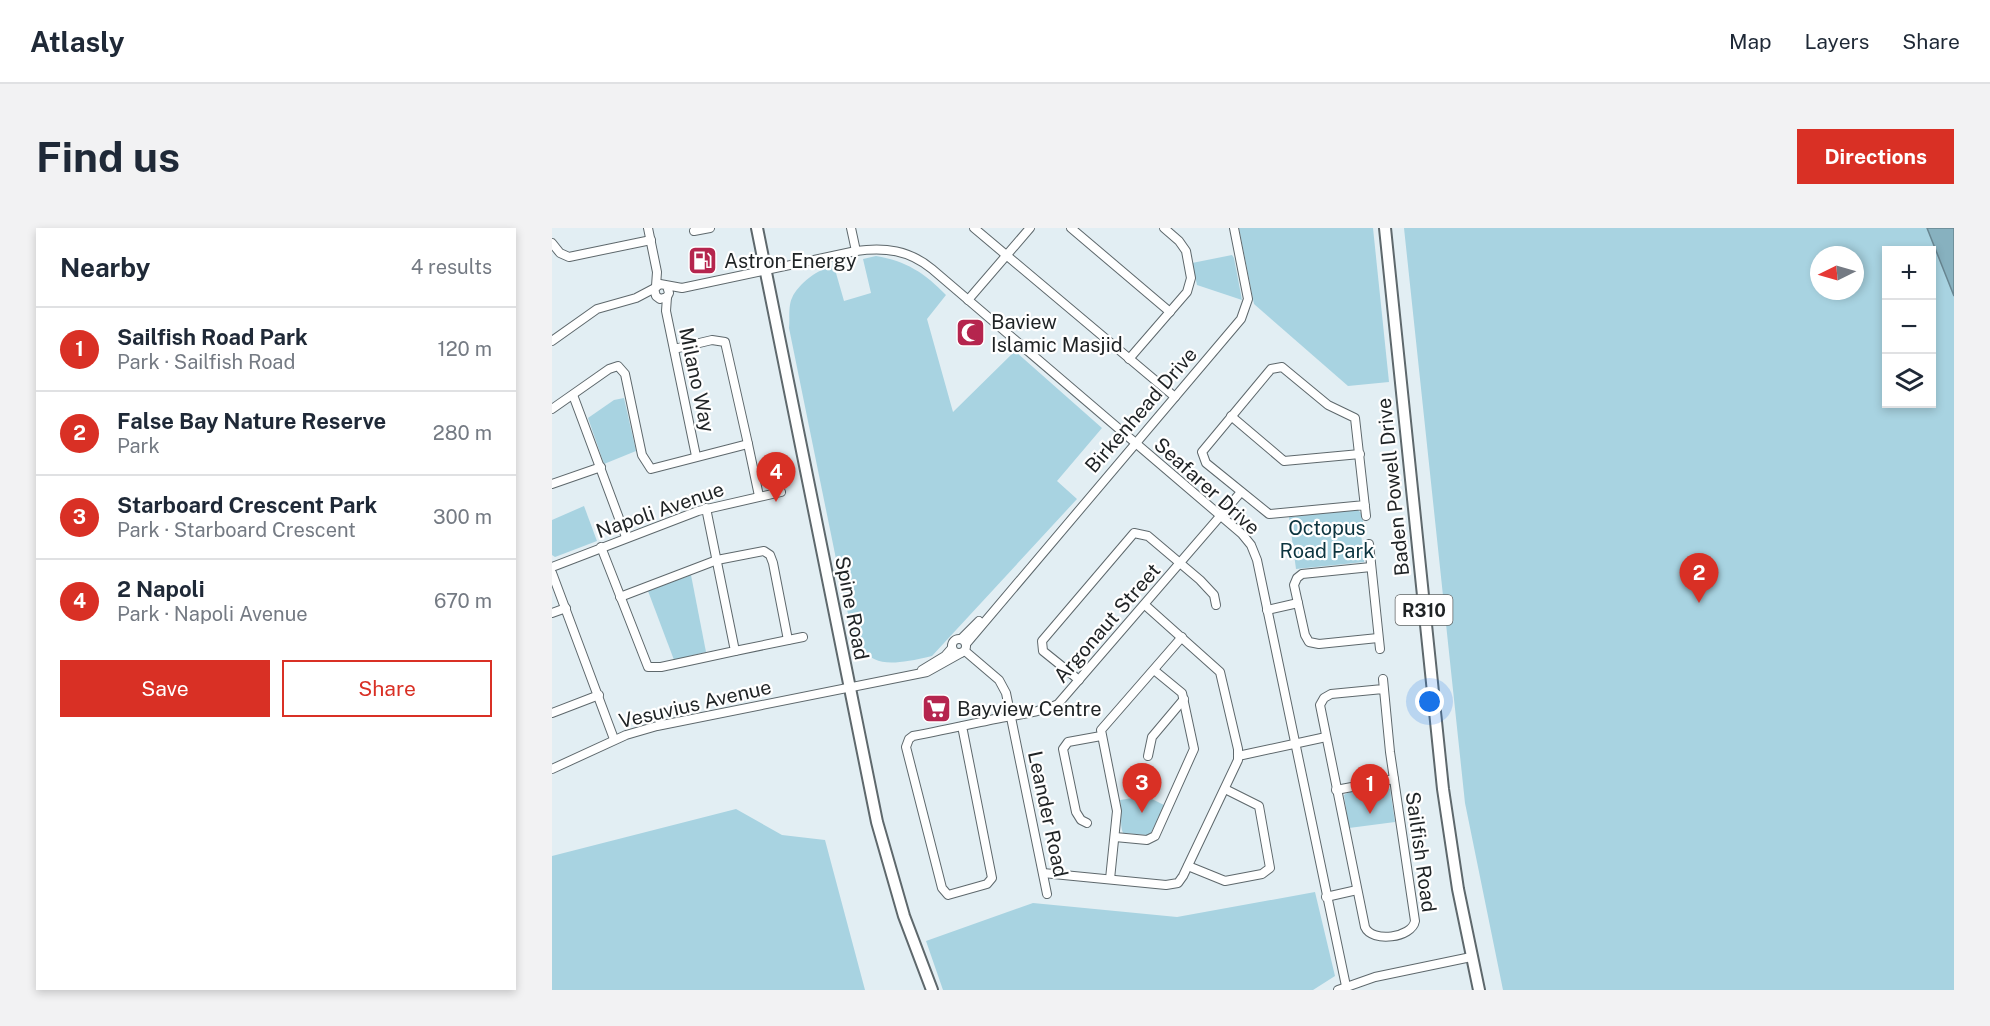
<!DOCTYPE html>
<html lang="en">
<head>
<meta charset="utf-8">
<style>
	body { margin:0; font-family:"Public Sans",sans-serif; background:#f2f2f3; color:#1f2937 }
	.controls { position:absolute; right:18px; top:18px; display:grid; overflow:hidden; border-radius:0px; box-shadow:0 3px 9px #0003 }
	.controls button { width:54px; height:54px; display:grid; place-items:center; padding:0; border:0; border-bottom:2px solid #e0e1e3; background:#fff; color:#1f2937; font:30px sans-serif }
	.compass { position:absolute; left:1258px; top:18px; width:54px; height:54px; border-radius:50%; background:#fff; box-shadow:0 3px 9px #0003; rotate:265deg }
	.you { position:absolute; left:878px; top:474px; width:21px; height:21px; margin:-15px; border:4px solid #fff; border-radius:50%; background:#1a73e8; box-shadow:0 0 0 9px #1a73e833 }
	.badge { display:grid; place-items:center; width:39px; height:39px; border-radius:50%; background:#d93025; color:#fff; font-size:20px; font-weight:700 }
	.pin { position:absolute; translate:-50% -50px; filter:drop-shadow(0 2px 3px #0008) }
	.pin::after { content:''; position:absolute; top:32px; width:21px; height:18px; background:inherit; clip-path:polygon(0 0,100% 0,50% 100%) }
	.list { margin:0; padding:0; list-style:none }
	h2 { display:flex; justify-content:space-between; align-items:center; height:78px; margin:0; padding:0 24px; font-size:26px }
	h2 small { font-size:20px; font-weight:400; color:#747a83 }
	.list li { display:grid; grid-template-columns:39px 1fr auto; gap:18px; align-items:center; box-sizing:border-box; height:84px; padding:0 24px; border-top:2px solid #e0e1e3 }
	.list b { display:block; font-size:22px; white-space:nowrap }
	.list p { margin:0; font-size:20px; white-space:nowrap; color:#747a83 }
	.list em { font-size:20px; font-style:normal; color:#747a83 }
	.actions { display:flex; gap:12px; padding:18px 24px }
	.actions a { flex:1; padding:14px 0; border:2px solid #d93025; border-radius:0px; text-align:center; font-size:21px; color:#d93025 }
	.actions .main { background:#d93025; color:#fff }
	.icon { flex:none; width:33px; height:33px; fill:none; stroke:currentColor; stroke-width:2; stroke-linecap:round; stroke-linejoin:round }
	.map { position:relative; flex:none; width:1402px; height:762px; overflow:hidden; border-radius:0px }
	header { display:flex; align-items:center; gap:36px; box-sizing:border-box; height:84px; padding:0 30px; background:#fff; border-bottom:2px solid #e0e1e3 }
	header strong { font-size:28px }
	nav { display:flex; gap:33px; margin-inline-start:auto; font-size:21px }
	.intro { display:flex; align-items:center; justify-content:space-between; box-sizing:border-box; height:144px; padding:0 36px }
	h1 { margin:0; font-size:42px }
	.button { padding:15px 27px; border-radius:0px; background:#d93025; color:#fff; font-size:21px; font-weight:700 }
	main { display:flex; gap:36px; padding:0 36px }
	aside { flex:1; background:#fff; border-radius:0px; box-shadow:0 3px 9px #0003 }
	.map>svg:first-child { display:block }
	.green { fill:#a8d3e1; fill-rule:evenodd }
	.water { fill:#87b1bf; stroke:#688691; stroke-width:1.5 }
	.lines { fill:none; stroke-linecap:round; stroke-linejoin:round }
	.minor-casing { stroke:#5e686c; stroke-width:10 }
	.major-casing { stroke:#5e686c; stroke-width:14 }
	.minor { stroke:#fff; stroke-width:8 }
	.major { stroke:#fff; stroke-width:10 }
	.labels { text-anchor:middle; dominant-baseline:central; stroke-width:4.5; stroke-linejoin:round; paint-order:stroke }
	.shield { fill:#fff; stroke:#626566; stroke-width:1.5 }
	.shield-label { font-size:18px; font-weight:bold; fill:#1f2325 }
	.poi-label { font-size:20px; fill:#1f2325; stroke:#fff; text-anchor:start }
	.street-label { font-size:20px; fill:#1f2325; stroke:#fff }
	.park-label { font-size:20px; fill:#0c343f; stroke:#fff }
</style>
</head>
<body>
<header>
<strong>Atlasly</strong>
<nav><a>Map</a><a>Layers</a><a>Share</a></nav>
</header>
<div class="intro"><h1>Find us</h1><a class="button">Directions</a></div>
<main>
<aside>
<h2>Nearby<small>4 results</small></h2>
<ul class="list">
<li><span class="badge">1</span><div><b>Sailfish Road Park</b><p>Park · Sailfish Road</p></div><em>120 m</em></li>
<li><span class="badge">2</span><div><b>False Bay Nature Reserve</b><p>Park</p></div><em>280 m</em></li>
<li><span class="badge">3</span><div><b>Starboard Crescent Park</b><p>Park · Starboard Crescent</p></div><em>300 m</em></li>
<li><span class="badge">4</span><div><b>2 Napoli</b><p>Park · Napoli Avenue</p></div><em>670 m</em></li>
</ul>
<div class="actions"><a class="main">Save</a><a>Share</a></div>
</aside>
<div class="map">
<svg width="1402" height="762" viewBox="0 0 1402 762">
	<rect width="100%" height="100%" fill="#e2eef3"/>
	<g class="green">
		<path d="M687,0H821L837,154L796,158L702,76Z"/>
		<path d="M852,0H1402V762H951L913,575ZM1334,22H1380V176H1334ZM1267,27H1303V63H1267Z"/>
		<path d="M680,27L682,30L690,72L645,57L640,35Z"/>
		<path d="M324,28C354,33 373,45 394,67L375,91L401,184L463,123L550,200L505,253L525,271L380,428C318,443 310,435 293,375L237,100C238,92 236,78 240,70C246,56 267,40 282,38L292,73L319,65L311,31Z"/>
		<path d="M72,170L84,223L52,236L36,190L62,172Z"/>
		<path d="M32,278L45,313L3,329L0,327V292Z"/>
		<path d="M805,281L810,286L811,294H808L810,315L813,316L812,334L744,341L737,289Z"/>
		<path d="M139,347L154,424L122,432L96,363Z"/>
		<path d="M833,558L838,561L843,594L797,600L792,567L797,564Z"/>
		<path d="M594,568L612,577L599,605L595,607L571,605C567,596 571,583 568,572Z"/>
		<path d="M184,581L230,607L273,612L313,762H0V628Z"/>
		<path d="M763,664L783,748L761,762H391L374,713L481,675L625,689Z"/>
	</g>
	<path class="water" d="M1375,0H1402V68Z"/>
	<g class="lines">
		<defs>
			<g id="minor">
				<path d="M96,0L105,44L104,58"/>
				<path d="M299,0L304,23"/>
				<path d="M422,0L623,169"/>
				<path d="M519,0L618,84"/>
				<path d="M142,3L158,0"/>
				<path d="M0,15L8,25L17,29L99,12"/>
				<path d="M115,58L117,65L115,69L108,71L104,68L102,61L108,56L130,60L304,23C333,19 357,22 380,41L690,306L699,317L705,332L794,758"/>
				<path d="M115,69L114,83L144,228"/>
				<path d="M416,72L478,0"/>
				<path d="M0,113L45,81L84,70L103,60"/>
				<path d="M577,131L635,64L639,50L634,23L627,13L612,0"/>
				<path d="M21,167L74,309"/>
				<path d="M0,181L57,141L66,138L73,146L90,227L99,241L196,216L173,114L160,112L122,121"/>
				<path d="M679,188L732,233L808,226"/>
				<path d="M196,216L207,268"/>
				<path d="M0,256L49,239"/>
				<path d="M813,277L717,286L654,235L650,224L719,141L730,139L776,177L803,190L814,288"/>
				<path d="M817,316L828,421"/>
				<path d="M49,319L96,439H109L183,423L154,280"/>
				<path d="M0,339L146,283L229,264"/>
				<path d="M819,339L750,346L745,350L742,357L753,407L757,414L767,416L826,410"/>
				<path d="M0,345L62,511"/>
				<path d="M68,369L165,332L212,323L218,327L221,335L236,412"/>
				<path d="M715,382L746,375"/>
				<path d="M0,385L14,380"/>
				<circle cx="407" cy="418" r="7"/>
				<path d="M409,411L427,393"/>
				<path d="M414,416L689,91L696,71L682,0"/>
				<path d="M183,423L251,409"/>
				<path d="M413,423L447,452L454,465L495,666"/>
				<path d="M370,442L393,428L400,420"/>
				<path d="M831,451L838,524L863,693C860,710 820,715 813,699L768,477L772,470L779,466L831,461"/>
				<path d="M527,452L491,423L490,413L582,305L596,308L648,352L662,367L664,377"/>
				<path d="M0,485L47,467"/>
				<path d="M410,498L440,650L435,656L396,667L390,660L354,519L357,511L361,508C388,503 415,497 443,491C463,487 487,485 506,476L689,264"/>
				<path d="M596,528L600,509L632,471"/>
				<path d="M686,528L774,509"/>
				<path d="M0,541L74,507L105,498L375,444L409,425"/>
				<path d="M784,562L842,551"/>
				<path d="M535,595L529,592L524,584L511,521L516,514L549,508"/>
				<path d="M563,609L595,612L603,608L642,521L630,465L602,442"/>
				<path d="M636,638L673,653L710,646L718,640L707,578L673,561"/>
				<path d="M491,645L614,657L626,655L631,648L686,532V521L668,444L593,377"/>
				<path d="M558,651L565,583L549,502L630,409"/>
				<path d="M774,669L805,662"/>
				<path d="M786,762L823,749L919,729"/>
			</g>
			<g id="major">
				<path d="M205,0L325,594L352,688L380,762"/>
				<path d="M833,0L891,561L906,661L927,762"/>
			</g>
		</defs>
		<use href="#minor" class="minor-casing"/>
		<use href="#major" class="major-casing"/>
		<use href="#minor" class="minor"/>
		<use href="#major" class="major"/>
	</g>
	<defs>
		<symbol id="fuel-square" viewBox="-11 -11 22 22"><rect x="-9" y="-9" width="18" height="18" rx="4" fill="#b5254e" stroke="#fff"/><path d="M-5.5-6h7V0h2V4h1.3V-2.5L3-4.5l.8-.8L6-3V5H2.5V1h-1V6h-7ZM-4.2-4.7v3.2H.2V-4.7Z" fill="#fff"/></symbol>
		<symbol id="mosque-square" viewBox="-11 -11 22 22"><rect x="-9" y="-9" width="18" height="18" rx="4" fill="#b5254e" stroke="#fff"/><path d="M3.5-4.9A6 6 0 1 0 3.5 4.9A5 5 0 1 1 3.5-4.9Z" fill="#fff"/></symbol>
		<symbol id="supermarket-square" viewBox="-11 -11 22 22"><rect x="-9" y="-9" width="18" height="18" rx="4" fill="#b5254e" stroke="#fff"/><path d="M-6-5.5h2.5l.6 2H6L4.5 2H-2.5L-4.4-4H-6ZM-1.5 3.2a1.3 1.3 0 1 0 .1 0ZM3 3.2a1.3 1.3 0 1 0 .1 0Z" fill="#fff"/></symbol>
	</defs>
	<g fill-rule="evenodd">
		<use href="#fuel-square" x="134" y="16" width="33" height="33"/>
		<use href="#mosque-square" x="402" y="88" width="33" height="33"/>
		<use href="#supermarket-square" x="368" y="464" width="33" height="33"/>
	</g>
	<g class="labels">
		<rect class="shield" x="843.5" y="367" width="57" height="30" rx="4.5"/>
		<g class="shield-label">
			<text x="872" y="382">R310</text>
		</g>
		<g class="poi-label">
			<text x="172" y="33">Astron Energy</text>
			<text x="439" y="94">Baview<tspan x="439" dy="23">Islamic Masjid</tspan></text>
			<text x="405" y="481">Bayview Centre</text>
		</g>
		<g class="street-label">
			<text transform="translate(145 152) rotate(78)">Milano Way</text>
			<text transform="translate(589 182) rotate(-49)">Birkenhead Drive</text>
			<text transform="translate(655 258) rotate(42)">Seafarer Drive</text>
			<text transform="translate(841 259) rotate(-96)">Baden Powell Drive</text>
			<text transform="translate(108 282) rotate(-19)">Napoli Avenue</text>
			<text transform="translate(300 380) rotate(79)">Spine Road</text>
			<text transform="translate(555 395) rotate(-49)">Argonaut Street</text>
			<text transform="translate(143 476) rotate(-13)">Vesuvius Avenue</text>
			<text transform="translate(496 586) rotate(78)">Leander Road</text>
			<text transform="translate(869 624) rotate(82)">Sailfish Road</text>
		</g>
		<g class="park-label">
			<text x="775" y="300">Octopus<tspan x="775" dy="23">Road Park</tspan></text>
		</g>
	</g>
</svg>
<div class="controls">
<button>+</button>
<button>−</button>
<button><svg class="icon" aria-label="layers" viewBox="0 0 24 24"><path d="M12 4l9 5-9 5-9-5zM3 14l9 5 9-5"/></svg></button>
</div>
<svg class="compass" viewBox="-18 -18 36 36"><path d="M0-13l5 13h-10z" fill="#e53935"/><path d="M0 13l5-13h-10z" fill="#747a83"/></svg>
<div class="you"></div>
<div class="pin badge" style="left:818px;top:586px">1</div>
<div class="pin badge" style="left:1147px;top:375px">2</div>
<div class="pin badge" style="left:590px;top:585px">3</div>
<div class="pin badge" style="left:224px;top:274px">4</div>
</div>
</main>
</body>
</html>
